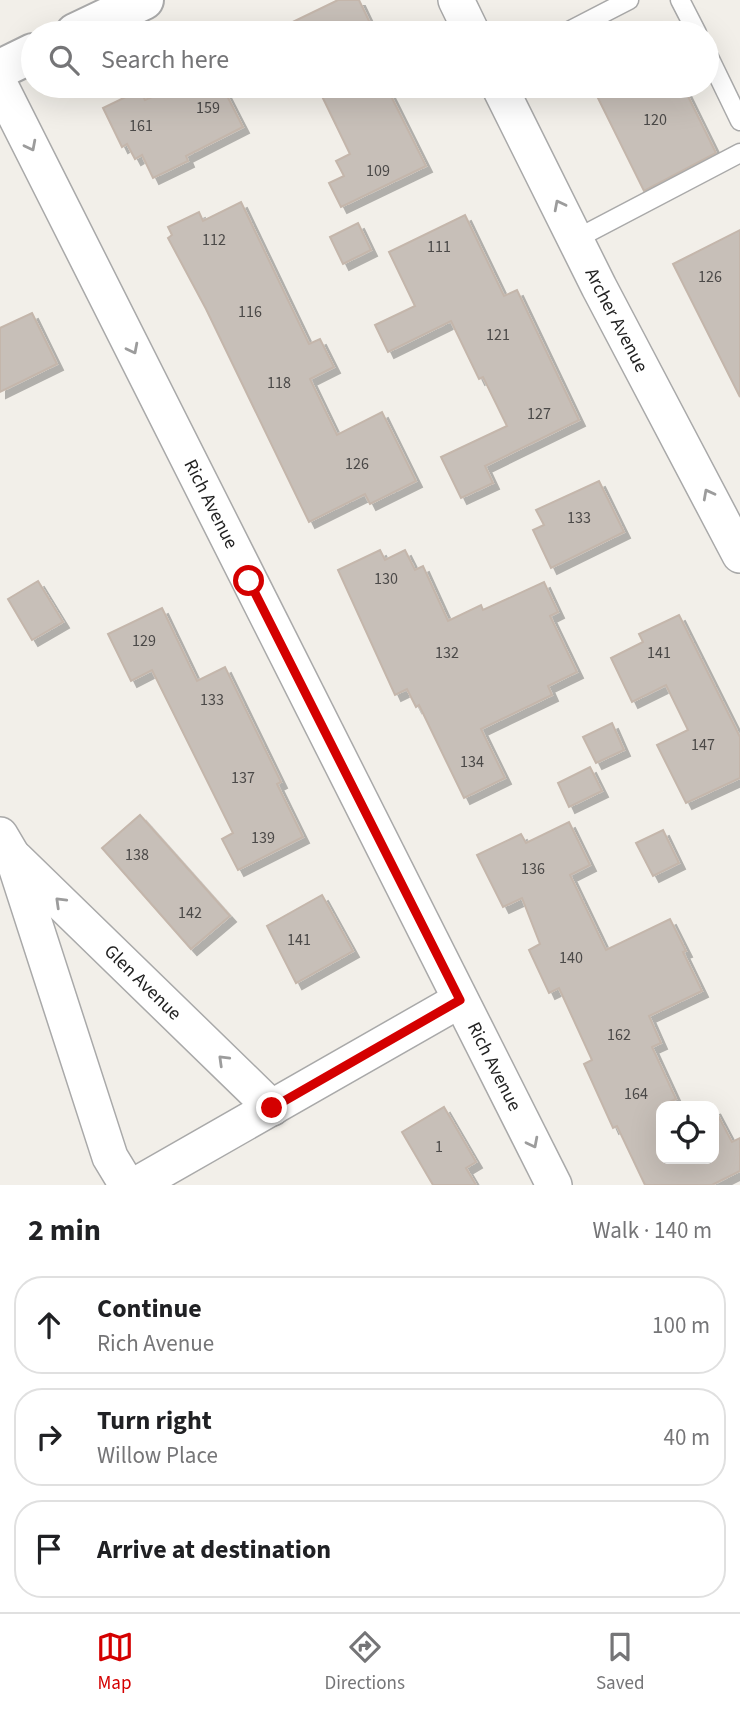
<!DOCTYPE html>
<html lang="en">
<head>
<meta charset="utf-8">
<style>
	body { margin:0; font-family:"Source Sans 3",sans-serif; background:#f6f6f6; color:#202124 }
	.controls { position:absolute; right:21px; bottom:21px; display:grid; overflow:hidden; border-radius:14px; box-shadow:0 7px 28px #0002 }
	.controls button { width:63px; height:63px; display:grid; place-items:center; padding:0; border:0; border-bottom:2px solid #e0e0e0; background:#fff; color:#202124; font:35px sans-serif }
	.stop { position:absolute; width:21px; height:21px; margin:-16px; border:5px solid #d40000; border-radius:50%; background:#fff }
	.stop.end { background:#d40000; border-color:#fff; box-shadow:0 2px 7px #0008 }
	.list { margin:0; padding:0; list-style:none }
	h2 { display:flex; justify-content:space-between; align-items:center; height:91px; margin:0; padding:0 28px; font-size:30px }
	h2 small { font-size:23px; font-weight:400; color:#757577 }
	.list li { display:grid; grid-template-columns:46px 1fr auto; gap:21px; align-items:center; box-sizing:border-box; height:98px; margin:0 14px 14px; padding:0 14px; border:2px solid #e0e0e0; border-radius:28px }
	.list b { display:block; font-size:26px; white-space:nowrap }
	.list p { margin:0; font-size:23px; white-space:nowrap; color:#757577 }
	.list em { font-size:23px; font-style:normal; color:#757577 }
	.icon { flex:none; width:38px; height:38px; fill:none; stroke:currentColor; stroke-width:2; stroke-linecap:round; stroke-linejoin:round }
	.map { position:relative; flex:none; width:740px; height:1185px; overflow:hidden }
	.search { position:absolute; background:#fff; box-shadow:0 7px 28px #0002; left:21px; right:21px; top:21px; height:77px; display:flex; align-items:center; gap:18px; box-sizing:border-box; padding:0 24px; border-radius:38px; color:#757577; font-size:26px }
	.sheet { height:427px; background:#fff }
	nav { display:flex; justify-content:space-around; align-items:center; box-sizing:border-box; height:98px; border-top:2px solid #e0e0e0; background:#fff; font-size:19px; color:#757577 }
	nav a { display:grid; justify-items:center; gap:4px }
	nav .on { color:#d40000 }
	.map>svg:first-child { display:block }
	.building { fill:#c7bfb8; stroke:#c4b6ab; stroke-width:2; filter:url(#shadow) }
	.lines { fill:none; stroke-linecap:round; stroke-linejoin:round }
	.service-casing { stroke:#a9a9a9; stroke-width:21 }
	.minor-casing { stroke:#a9a9a9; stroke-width:38 }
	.tertiary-casing { stroke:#a9a9a9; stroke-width:42 }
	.service { stroke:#fff; stroke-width:18 }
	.minor { stroke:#fff; stroke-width:35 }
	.tertiary { stroke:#fff; stroke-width:38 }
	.oneway { stroke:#9c9c9c }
	.route { stroke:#d40000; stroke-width:9 }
	.labels { text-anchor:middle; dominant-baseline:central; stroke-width:7; stroke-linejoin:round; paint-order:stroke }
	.number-label { font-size:16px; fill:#4b4948 }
	.street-label { font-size:19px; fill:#222; stroke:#fff }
</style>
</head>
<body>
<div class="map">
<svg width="740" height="1185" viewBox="0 0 740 1185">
	<defs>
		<filter id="shadow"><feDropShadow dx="6" dy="6" stdDeviation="0" flood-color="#0004"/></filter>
	</defs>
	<rect width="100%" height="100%" fill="#f2efe9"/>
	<g class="building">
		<path d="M338,0H359L370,23L348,33H270Z"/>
		<path d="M179,86H222L243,127L186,156L188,161L153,178L142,155L135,159L127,144L122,147L103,108L140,90L145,100Z"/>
		<path d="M317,86H386L426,166L341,207L329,183L344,176L336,161L350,154Z"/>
		<path d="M592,86H683L716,153L644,191Z"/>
		<path d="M241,202L309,344L320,339L334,367L310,379L337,435L382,412L416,481L370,504L365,494L309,522L206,309L168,238L172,235L168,227L199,212L203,221Z"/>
		<path d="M465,215L504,296L517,290L579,420L485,466L493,483L461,498L441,457L507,426L483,377L479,379L451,321L388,352L375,325L415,306L389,252Z"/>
		<path d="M358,223L371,250L343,264L330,237Z"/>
		<path d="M740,230V397L673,264Z"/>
		<path d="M32,313L57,364L0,392V328Z"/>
		<path d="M599,481L624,532L551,568L533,530L544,525L536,510Z"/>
		<path d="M380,550L385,560L405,550L415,570L423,566L448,621L481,605L483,610L544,582L558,612L550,616L577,672L548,686L552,695L481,729L505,778L464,798L419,705L416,707L407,689L395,695L338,570Z"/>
		<path d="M38,581L63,622L32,640L8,599Z"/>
		<path d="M162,608L197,681L225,667L281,782L277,784L303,837L238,870L222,839L233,833L152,670L131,681L108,634Z"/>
		<path d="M679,615L740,737V778L686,803L657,745L688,730L666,685L632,702L611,658L643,642L639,634Z"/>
		<path d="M612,723L624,750L596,763L583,737Z"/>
		<path d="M590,767L602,791L569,807L558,783Z"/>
		<path d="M140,815L230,916L191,949L102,848Z"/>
		<path d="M569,822L590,865L570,875L606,950L670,919L686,951L683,952L702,991L649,1016L661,1043L652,1047L676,1099L661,1106V1159H714V1108L732,1142L740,1138V1171L712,1185H645L617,1126L613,1128L584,1064L592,1060L559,988L549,993L529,950L540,944L522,898L503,907L477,855L521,834L526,843Z"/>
		<path d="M663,830L679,863L653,876L636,843Z"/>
		<path d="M322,895L353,951L296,983L267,926Z"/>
		<path d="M444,1107L476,1162L466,1168L476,1185H433L402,1132Z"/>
	</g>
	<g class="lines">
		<defs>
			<g id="service">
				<path d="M680,0L697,33"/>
				<path d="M565,33L629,0"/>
				<path d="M707,53L740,121"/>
				<path d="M576,239L740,153"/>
			</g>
			<g id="minor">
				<path d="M456,0L472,33"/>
				<path id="s1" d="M0,85L554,1185"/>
				<path id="s2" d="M499,86L599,287L740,555"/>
				<path d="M0,835L13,857L110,1157L127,1185"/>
				<path id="s3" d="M16,859L272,1108"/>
				<path d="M136,1185L460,1000"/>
			</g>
			<g id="tertiary">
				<path d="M75,33L144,0"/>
				<path d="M0,69L33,53"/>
			</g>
		</defs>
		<use href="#service" class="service-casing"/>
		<use href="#minor" class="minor-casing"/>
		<use href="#tertiary" class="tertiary-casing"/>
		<use href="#service" class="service"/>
		<use href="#minor" class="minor"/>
		<use href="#tertiary" class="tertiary"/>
	</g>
	<defs><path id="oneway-chevron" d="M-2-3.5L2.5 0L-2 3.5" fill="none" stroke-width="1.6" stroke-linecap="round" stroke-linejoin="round" transform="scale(1.75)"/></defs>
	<g class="oneway">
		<use href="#oneway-chevron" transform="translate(31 146) rotate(63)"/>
		<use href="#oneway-chevron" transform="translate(559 205) rotate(-117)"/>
		<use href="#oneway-chevron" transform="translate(133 349) rotate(63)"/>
		<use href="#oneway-chevron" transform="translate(708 494) rotate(-118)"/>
		<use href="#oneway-chevron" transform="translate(60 902) rotate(-136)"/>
		<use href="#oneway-chevron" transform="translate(223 1060) rotate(-136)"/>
		<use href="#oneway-chevron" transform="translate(533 1143) rotate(63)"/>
	</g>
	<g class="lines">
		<path class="route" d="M249,581L460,1000L272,1108"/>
	</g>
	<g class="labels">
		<g class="number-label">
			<text x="208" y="108">159</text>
			<text x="655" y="120">120</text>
			<text x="141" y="126">161</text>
			<text x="378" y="171">109</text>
			<text x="214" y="240">112</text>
			<text x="439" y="247">111</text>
			<text x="710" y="277">126</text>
			<text x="250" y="312">116</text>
			<text x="498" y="335">121</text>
			<text x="279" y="383">118</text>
			<text x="539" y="414">127</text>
			<text x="357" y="464">126</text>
			<text x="579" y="518">133</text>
			<text x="386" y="579">130</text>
			<text x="144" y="641">129</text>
			<text x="447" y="653">132</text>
			<text x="659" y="653">141</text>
			<text x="212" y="700">133</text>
			<text x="703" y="745">147</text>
			<text x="472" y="762">134</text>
			<text x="243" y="778">137</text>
			<text x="263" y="838">139</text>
			<text x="137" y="855">138</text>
			<text x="533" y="869">136</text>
			<text x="190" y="913">142</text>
			<text x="299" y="940">141</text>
			<text x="571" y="958">140</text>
			<text x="619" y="1035">162</text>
			<text x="636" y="1094">164</text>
			<text x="439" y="1147">1</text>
		</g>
		<g class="street-label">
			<text stroke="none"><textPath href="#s2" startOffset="262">Archer Avenue</textPath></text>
			<text stroke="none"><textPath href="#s1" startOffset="469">Rich Avenue</textPath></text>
			<text stroke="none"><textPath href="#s3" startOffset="177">Glen Avenue</textPath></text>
			<text stroke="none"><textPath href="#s1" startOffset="1099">Rich Avenue</textPath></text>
		</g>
	</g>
</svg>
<div class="controls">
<button><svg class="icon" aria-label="locate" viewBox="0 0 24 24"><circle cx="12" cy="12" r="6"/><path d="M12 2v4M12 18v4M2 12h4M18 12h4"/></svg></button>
</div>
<div class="stop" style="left:249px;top:581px"></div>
<div class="stop end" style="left:272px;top:1108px"></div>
<div class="search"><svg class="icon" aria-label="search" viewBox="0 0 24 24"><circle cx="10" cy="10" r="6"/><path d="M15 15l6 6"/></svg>Search here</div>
</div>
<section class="sheet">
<h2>2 min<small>Walk · 140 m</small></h2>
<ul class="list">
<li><svg class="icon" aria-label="ahead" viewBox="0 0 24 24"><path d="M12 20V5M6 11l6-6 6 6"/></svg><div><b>Continue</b><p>Rich Avenue</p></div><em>100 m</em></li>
<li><svg class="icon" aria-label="right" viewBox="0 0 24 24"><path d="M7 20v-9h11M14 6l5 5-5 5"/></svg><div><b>Turn right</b><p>Willow Place</p></div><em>40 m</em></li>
<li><svg class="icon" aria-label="arrive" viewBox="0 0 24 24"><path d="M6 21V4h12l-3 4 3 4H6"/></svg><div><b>Arrive at destination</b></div></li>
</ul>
</section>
<nav>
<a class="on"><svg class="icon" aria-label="map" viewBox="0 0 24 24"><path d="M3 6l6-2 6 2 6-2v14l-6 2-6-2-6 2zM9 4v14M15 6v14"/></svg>Map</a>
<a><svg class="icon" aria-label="directions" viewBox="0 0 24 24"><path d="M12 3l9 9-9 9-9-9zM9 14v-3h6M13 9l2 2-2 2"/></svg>Directions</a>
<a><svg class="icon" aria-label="saved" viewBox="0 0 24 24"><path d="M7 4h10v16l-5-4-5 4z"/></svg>Saved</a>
</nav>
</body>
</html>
